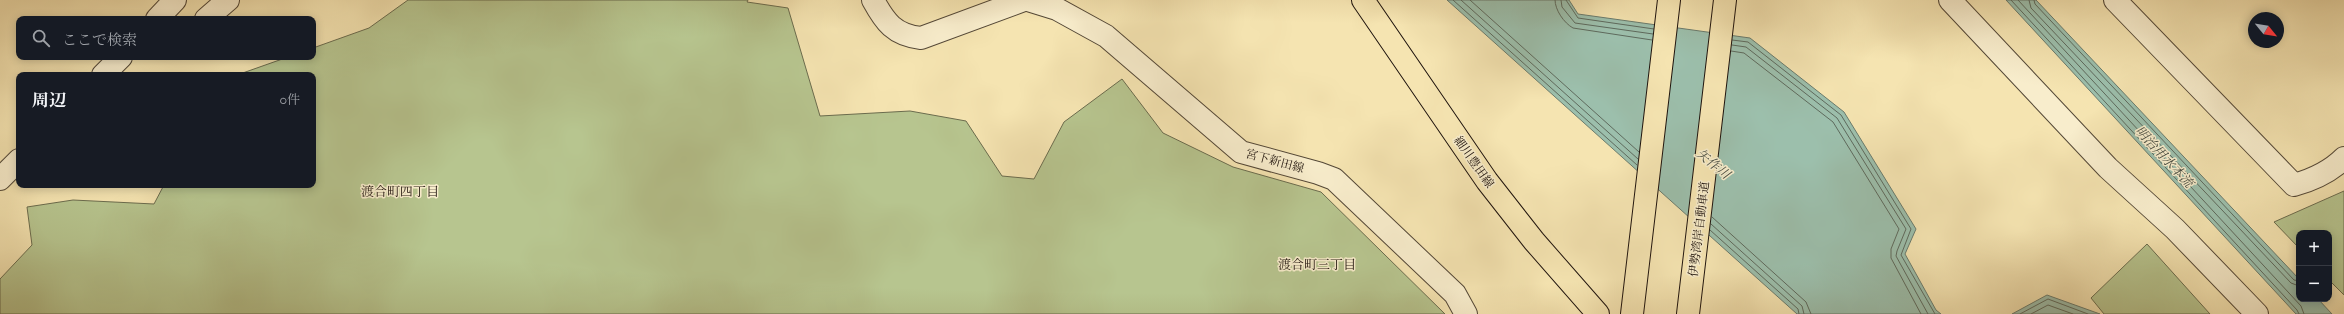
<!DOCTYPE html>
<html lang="ja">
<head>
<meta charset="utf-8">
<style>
	body { margin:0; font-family:"IM FELL Great Primer","Noto Serif JP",serif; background:#20242c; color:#f1f3f6 }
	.controls { position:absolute; right:12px; bottom:12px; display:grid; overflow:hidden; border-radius:8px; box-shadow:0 2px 10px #0003 }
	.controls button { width:36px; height:36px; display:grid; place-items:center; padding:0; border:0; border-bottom:1px solid #363941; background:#171b24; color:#f1f3f6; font:20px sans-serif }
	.compass { position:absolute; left:2248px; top:12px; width:36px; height:36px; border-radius:50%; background:#171b24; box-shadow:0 2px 10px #0003; rotate:120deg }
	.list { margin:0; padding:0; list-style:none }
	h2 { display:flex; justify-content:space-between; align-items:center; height:52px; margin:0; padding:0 16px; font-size:17px }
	h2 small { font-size:13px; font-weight:400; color:#9ea1a6 }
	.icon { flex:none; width:22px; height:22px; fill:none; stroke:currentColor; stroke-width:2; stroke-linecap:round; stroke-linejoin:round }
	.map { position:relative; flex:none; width:2344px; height:314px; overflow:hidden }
	.search { position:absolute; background:#171b24; box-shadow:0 2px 10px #0003; left:16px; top:16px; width:300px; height:44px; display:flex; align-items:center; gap:10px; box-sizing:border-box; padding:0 14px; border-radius:8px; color:#9ea1a6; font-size:15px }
	.panel { position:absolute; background:#171b24; box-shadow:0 2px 10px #0003; left:16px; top:72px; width:300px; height:116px; border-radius:8px }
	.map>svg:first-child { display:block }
	.green { fill:#b7c58f; stroke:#6b6c4e }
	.water { fill:#9cbfac; stroke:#6a7b6d }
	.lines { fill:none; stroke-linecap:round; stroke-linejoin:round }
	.shore { stroke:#5e6a5d; stroke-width:1 }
	.minor-casing { stroke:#544837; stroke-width:24 }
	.major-casing { stroke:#1f140e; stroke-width:24 }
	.highway-casing { stroke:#1f140e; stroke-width:24 }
	.minor { stroke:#f8edcc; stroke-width:22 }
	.major { stroke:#f5e4b1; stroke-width:22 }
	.highway { stroke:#f5e4b1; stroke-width:22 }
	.labels { text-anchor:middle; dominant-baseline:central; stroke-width:3; stroke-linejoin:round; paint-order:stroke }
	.street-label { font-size:12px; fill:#1f140e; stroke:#f8edcc }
	.water-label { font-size:13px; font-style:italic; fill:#4b5045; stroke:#f8edcc }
	.neighbourhood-label { font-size:13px; fill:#1f140e; stroke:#f8edcc }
</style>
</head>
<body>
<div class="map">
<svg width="2344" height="314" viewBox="0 0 2344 314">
	<rect width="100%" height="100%" fill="#f5e4b1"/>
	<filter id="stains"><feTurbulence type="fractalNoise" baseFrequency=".005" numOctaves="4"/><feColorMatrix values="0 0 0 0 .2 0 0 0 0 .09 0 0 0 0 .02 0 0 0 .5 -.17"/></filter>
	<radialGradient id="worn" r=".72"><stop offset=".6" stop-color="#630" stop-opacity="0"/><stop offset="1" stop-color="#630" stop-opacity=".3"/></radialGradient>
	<g class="green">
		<path d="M408,0H748L747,2L788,8L820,116L910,111L966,121L1002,176L1034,179L1064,122L1122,79L1163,133L1233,167L1321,192L1445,314H0V279L32,245L27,207L73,200L154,204L164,185H313V75H237L288,57H313V48L369,28Z"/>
		<path d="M2344,191V295L2329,280V233H2299V248L2274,222Z"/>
		<path d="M2147,244L2210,314H2104L2091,298Z"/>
	</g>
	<g class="water">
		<path d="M1447,0H1569L1578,14L1750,38L1844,112L1916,229L1905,254L1936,310L1941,314H1797Z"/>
		<path d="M2006,0H2036L2299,279V299H2318L2332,314H2296Z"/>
		<path d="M2047,295L2100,314H2012Z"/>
	</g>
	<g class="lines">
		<g class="shore">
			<path d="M1453,0L1637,165"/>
			<path d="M1461,0L1638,159"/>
			<path d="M1470,0L1639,152"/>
			<path d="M1555,0C1555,10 1564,23 1573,28L1652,40"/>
			<path d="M1561,0L1562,7L1575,23L1653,34"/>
			<path d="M1566,0L1578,18L1654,29"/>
			<path d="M2011,0L2297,310L2299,314"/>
			<path d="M2018,0L2301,306L2304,314"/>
			<path d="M2029,0L2031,8L2291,283L2299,286"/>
			<path d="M2034,0L2035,4L2294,280L2299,281"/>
			<path d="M1732,40L1748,42L1841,115L1911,229L1901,255L1935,314"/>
			<path d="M1732,45L1746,47L1837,118L1906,229L1897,251L1896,256L1928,314"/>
			<path d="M1731,51L1744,53L1833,122L1899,229L1891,249V258L1921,314"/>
			<path d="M1712,217L1806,302L1811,314"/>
			<path d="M1711,224L1802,306L1804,314"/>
			<path d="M1710,230L1798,309L1799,314"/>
			<path d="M2020,314L2048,299L2088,314"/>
			<path d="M2031,314L2048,305L2073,314"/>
		</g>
		<defs>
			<g id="minor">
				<path d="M873,0C885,22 894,35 921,38L1024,0"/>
				<path d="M1028,0L1057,9L1106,36L1241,152L1318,173L1334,179L1455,294L1466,314"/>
				<path d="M1950,0L2108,168L2175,229L2257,314"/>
				<path d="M2115,0L2294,185C2312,180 2331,171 2344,158"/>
				<path d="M157,19L175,0"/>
				<path d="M206,19L228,0"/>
				<path d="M103,75L121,57"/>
				<path d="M0,179L19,160"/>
			</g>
			<path id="major" d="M1363,0L1487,181L1534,241L1598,314"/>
			<g id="highway">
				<path d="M1632,314L1669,0"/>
				<path d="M1688,314L1725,0"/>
			</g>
		</defs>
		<use href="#minor" class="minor-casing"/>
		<use href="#major" class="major-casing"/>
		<use href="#highway" class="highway-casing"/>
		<use href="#minor" class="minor"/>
		<use href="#major" class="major"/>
		<use href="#highway" class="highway"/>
	</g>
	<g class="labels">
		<g class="street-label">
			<text transform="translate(1275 161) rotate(15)">宮下新田線</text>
			<text transform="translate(1474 162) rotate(55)">細川豊田線</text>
			<text transform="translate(1699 229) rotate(-83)">伊勢湾岸自動車道</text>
		</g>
		<g class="water-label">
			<text transform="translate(2164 157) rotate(47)">明治用水本流</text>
			<text transform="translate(1713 164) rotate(39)">矢作川</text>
		</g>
		<g class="neighbourhood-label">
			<text x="400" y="192">渡合町四丁目</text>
			<text x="1317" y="265">渡合町三丁目</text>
		</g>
	</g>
	<rect width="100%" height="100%" filter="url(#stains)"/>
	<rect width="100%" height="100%" fill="url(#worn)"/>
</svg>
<div class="controls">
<button>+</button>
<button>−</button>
</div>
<svg class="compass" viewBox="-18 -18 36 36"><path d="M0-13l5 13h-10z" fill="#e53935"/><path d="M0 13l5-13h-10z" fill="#9ea1a6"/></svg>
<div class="search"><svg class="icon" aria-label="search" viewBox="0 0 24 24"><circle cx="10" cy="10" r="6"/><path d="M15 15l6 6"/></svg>ここで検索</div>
<section class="panel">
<h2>周辺<small>0件</small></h2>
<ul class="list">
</ul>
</section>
</div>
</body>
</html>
